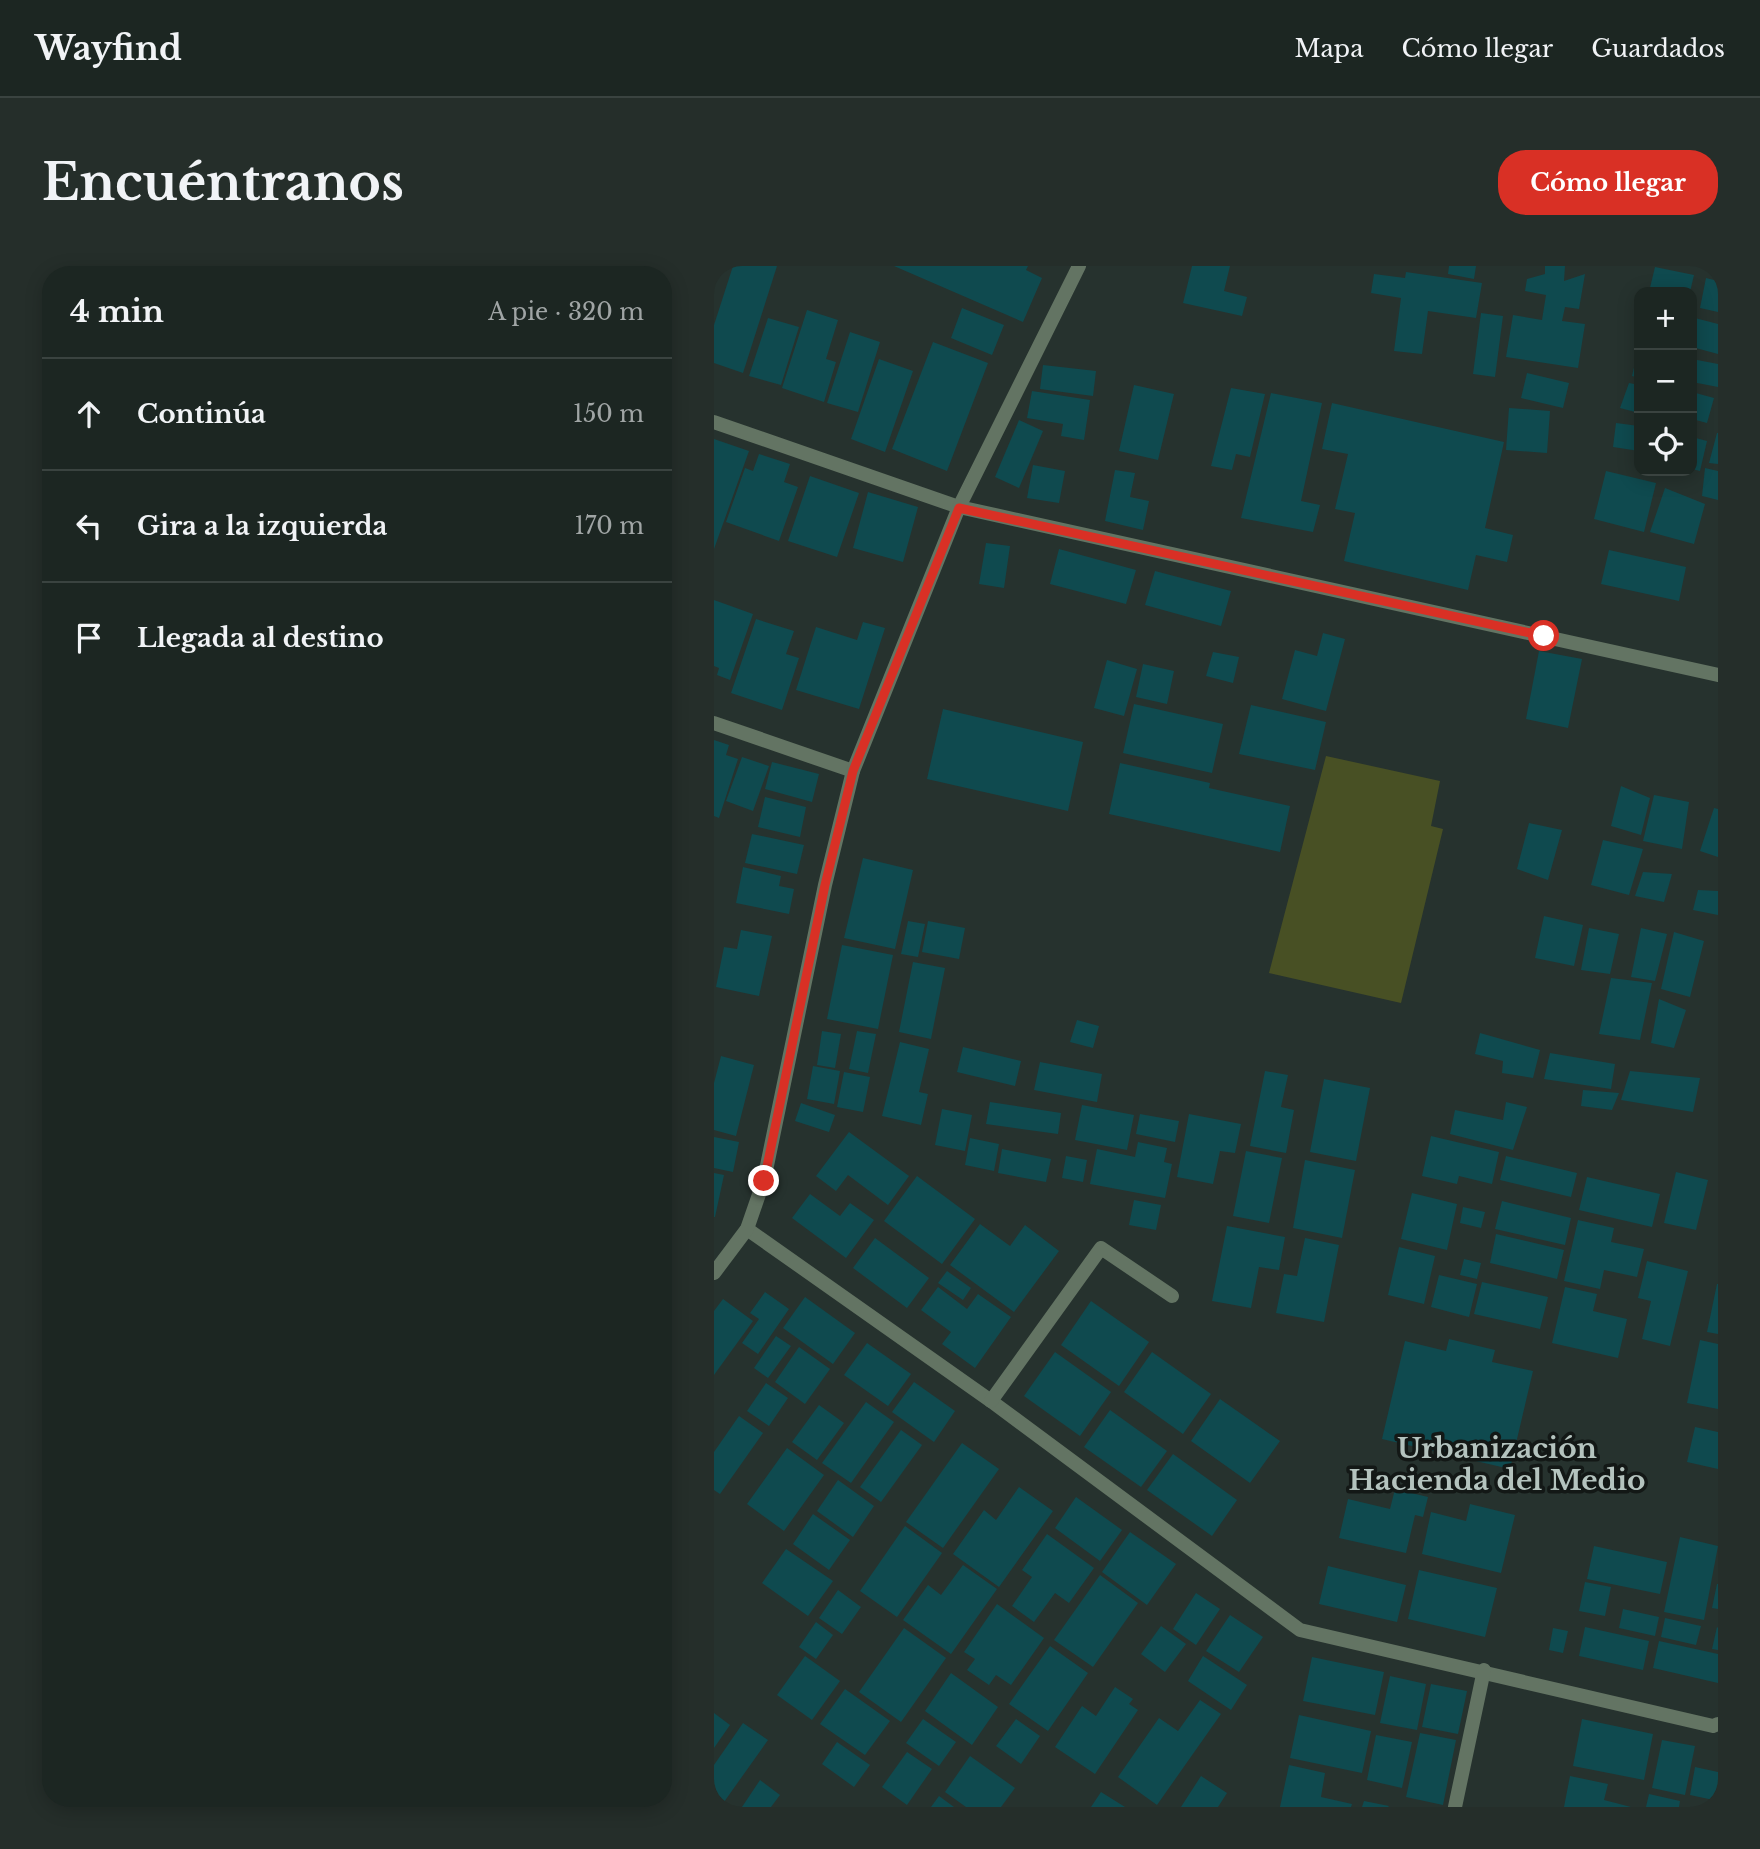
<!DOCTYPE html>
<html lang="es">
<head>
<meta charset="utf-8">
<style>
	body { margin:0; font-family:"Libre Baskerville",serif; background:#252e2a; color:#f1f3f6 }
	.controls { position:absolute; right:21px; top:21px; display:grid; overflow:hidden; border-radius:14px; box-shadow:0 4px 18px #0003 }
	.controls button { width:63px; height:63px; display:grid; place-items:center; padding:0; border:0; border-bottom:2px solid #3a4340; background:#1c2622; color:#f1f3f6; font:35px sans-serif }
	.stop { position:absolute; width:21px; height:21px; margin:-16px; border:5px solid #d93025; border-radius:50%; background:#fff }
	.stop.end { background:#d93025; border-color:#fff; box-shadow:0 2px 7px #0008 }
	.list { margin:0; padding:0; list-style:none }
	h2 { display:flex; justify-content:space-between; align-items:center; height:91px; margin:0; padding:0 28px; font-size:30px }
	h2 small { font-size:23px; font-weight:400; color:#a0a5a5 }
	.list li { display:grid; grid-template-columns:46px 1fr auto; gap:21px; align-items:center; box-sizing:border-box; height:112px; padding:0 28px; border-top:2px solid #3a4340 }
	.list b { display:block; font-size:26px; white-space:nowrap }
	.list em { font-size:23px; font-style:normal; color:#a0a5a5 }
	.icon { flex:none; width:38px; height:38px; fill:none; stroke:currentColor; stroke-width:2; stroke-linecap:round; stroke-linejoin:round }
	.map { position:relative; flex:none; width:1004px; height:1541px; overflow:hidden; border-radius:28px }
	header { display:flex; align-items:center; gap:42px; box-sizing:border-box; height:98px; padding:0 35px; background:#1c2622; border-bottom:2px solid #3a4340 }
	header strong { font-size:33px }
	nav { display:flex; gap:38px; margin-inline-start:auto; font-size:24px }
	.intro { display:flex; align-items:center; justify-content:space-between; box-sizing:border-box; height:168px; padding:0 42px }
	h1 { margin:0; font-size:49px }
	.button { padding:18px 32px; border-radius:28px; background:#d93025; color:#fff; font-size:24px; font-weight:700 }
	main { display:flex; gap:42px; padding:0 42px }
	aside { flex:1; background:#1c2622; border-radius:28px; box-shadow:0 4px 18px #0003 }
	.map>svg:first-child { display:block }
	.green { fill:#485024 }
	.building { fill:#0f4a4f }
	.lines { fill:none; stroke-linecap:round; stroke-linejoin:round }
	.minor { stroke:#637463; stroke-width:14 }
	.route { stroke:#d93025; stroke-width:9 }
	.labels { text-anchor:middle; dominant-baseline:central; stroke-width:7; stroke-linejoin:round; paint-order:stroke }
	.quarter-label { font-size:28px; font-weight:bold; fill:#b4c3be; stroke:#131816 }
</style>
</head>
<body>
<header>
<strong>Wayfind</strong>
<nav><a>Mapa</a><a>Cómo llegar</a><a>Guardados</a></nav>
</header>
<div class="intro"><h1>Encuéntranos</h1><a class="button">Cómo llegar</a></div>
<main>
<aside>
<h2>4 min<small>A pie · 320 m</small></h2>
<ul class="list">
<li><svg class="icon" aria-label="ahead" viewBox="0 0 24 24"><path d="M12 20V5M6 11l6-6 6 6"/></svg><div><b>Continúa</b></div><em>150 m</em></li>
<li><svg class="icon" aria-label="left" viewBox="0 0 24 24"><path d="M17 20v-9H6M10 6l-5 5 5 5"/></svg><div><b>Gira a la izquierda</b></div><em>170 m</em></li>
<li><svg class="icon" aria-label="arrive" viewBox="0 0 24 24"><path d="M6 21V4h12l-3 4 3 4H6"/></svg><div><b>Llegada al destino</b></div></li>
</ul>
</aside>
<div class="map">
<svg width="1004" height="1541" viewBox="0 0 1004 1541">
	<rect width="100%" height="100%" fill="#26322e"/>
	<path class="green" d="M612,490L726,515L717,560L729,563L687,737L555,707Z"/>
	<g class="building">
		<path d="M19,0H63L29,107L0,97V59Z"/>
		<path d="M180,0H314L312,4L328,12L309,56Z"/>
		<path d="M478,0H516L510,25L533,31L528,50L469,37Z"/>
		<path d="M735,0H762L760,13L734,8Z"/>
		<path d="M831,0H851L850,15L871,8L865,43L851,41L848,55L871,58L864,102L792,91L799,49L828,54L832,29L811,25L813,13L831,8Z"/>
		<path d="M941,1L980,9L976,26H935Z"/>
		<path d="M692,6L768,17L762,52L714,45L708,88L680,85L687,32L657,27L660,8L691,12Z"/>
		<path d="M992,12L1004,15V46L986,42Z"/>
		<path d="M248,42L290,59L278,89L237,72Z"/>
		<path d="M93,44L124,54L112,93L122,96L110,136L68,122Z"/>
		<path d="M767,47L789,50L781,111L759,108Z"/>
		<path d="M54,52L85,61L67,119L35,110Z"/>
		<path d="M981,52L1004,58V88L978,81Z"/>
		<path d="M136,66L166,76L144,146L113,137Z"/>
		<path d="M219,76L274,97L233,205L178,183Z"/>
		<path d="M924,84H925V112L918,110Z"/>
		<path d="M165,93L199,105L171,186L137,173Z"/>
		<path d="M978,93L1004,98V121L978,116Z"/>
		<path d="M329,99L382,105L379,130L326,123Z"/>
		<path d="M813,107L855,117L849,142L807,132Z"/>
		<path d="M915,117L925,119V147L906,142Z"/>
		<path d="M420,119L460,128L444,194L405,185Z"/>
		<path d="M517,122L551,128L536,191L522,188L518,204L497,200Z"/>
		<path d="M318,125L376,134L370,174L347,170L349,158L313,152Z"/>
		<path d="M978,126L1000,132L993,157L978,153Z"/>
		<path d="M557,127L608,137L587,235L606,239L599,266L527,252Z"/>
		<path d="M618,137L790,176L771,262L799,269L793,296L762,289L754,324L630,295L641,247L621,243L634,188L608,183Z"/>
		<path d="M795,142L836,145L833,187L792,184Z"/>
		<path d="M305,154L329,165L305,222L281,211Z"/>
		<path d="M902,157L925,160V185L899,181Z"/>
		<path d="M1003,167H1004V198L995,197Z"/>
		<path d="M978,171L993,175L986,205L978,203Z"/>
		<path d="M0,173L35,185L0,283Z"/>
		<path d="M45,188L76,198L70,216L84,221L65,275L12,256L31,202L39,205Z"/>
		<path d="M319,199L351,205L345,237L313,232Z"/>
		<path d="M991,202L1004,205V234L988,230Z"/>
		<path d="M401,204L421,207L416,231L435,235L429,264L391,255Z"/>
		<path d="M892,205L942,217L930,266L880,253Z"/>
		<path d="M96,210L145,227L123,291L74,275Z"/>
		<path d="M951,222L991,238L980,278L936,266Z"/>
		<path d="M154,226L204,241L189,296L139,282Z"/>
		<path d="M272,277L296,280L290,322L265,318Z"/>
		<path d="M345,283L422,304L412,338L336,318Z"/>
		<path d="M895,284L972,301L965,335L887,318Z"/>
		<path d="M441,305L517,325L507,360L431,339Z"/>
		<path d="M0,334L39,348L16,414L3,409L5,402L0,400Z"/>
		<path d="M42,353L80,365L72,388L85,392L68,444L17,427Z"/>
		<path d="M149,356L171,362L145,443L82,424L102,361L143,374Z"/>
		<path d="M609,367L631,373L612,445L568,433L581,384L603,390Z"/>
		<path d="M825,385L868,393L854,462L812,453Z"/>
		<path d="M499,386L525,391L519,417L492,410Z"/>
		<path d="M393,394L423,403L410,450L380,442Z"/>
		<path d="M429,398L460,405L453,438L422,431Z"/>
		<path d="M420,438L509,458L498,507L409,487Z"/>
		<path d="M537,439L612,456L601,504L525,488Z"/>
		<path d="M229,443L369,476L354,545L213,513Z"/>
		<path d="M0,474L15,479L12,489L24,493L5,552L0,550Z"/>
		<path d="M28,491L55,500L39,545L12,535Z"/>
		<path d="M58,496L105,508L98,536L51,523Z"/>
		<path d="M406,497L496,517L495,522L576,540L566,586L395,548Z"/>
		<path d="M907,520L936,532L927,569L897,560Z"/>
		<path d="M940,529L975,536L968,583L929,575Z"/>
		<path d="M51,531L92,541L86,571L44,561Z"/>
		<path d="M1000,542L1004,543V591L986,585Z"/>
		<path d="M815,557L848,564L834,614L803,603Z"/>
		<path d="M38,568L90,579L83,608L31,597Z"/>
		<path d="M889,574L929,583L915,629L877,619Z"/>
		<path d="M149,592L199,604L181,683L130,672Z"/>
		<path d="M29,601L67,610L65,620L80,623L75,648L22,637Z"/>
		<path d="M929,606L958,608L950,636L921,630Z"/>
		<path d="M984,624L1004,625V649L979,644Z"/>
		<path d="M830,650L869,659L860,700L821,692Z"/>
		<path d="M194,655L211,658L204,691L187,688Z"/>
		<path d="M214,655L251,662L245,693L208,686Z"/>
		<path d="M875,662L905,668L896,708L867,704Z"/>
		<path d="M927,662L953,668L941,715L917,711Z"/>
		<path d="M27,664L58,670L45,730L2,721L10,681L23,683Z"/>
		<path d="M960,666L990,675L976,731L947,723Z"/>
		<path d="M128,679L179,689L164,763L113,753Z"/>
		<path d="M199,696L231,702L217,773L185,766Z"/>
		<path d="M897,712L938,717L926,774L885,768Z"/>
		<path d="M945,733L972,744L960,782L937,777Z"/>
		<path d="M363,754L385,760L379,782L356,776Z"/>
		<path d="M108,765L127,768L121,802L103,799Z"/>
		<path d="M143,765L162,768L154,807L135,803Z"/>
		<path d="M766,767L826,784L819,812L788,807L789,795L761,788Z"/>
		<path d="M186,776L215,783L205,826L214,828L207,859L168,850Z"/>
		<path d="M249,781L307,795L301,820L243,806Z"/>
		<path d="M836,787L901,798L897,823L830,813Z"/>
		<path d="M7,790L40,799L22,870L0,864V817Z"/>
		<path d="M326,796L388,808L383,836L320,824Z"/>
		<path d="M99,800L126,805L120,838L93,833Z"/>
		<path d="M551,805L574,809L567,841L580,844L572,887L536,880Z"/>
		<path d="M916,805L986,812L979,846L907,834Z"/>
		<path d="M130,806L156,811L149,846L123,841Z"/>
		<path d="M610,813L656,822L642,895L596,886Z"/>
		<path d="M869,824L905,827L898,844L867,840Z"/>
		<path d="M276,836L347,847L344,868L272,858Z"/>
		<path d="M792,836L813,841L799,884L736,868L741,844L789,854Z"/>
		<path d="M87,837L121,849L115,866L81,855Z"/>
		<path d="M368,839L420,849L413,884L361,874Z"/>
		<path d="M228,843L258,849L251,885L221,879Z"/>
		<path d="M426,848L465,855L461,876L422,868Z"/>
		<path d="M475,848L527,858L521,887L506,885L499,918L463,911Z"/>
		<path d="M135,866L195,910L174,939L134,909L122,925L102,910Z"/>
		<path d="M717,870L785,886L778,918L745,910L743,918L708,910Z"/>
		<path d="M0,871L25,876L19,906L0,902Z"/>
		<path d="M256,872L285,878L280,905L251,899Z"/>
		<path d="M424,876L453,882L450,896L458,898L451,932L376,918L383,883L421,891Z"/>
		<path d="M288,883L337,893L332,916L284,907Z"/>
		<path d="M532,885L568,892L555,957L519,950Z"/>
		<path d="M352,890L373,894L369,916L348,912Z"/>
		<path d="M792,890L863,907L857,931L786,914Z"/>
		<path d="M591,894L641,904L628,972L579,962Z"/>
		<path d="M962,906L994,914L982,964L950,957Z"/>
		<path d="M0,907L10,909L1,951H0Z"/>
		<path d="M203,910L261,953L228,998L170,955Z"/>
		<path d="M873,911L946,928L938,961L865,944Z"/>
		<path d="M698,927L743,938L733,984L687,973Z"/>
		<path d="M96,928L126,950L136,937L160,954L132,992L78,952Z"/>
		<path d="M420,934L447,939L442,964L415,959Z"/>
		<path d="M788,935L857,952L851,979L781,963Z"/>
		<path d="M749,941L771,946L767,962L746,957Z"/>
		<path d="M864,954L900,962L897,976L930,983L923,1011L890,1004L886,1023L850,1015Z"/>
		<path d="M266,958L296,980L311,959L345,985L300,1046L236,999Z"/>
		<path d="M513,960L571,971L565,1004L545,1001L537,1042L498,1035Z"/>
		<path d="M782,968L850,984L843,1013L776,997Z"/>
		<path d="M161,972L215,1012L193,1042L139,1002Z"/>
		<path d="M591,972L625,979L610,1056L562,1047L570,1008L583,1010Z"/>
		<path d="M685,981L721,990L710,1038L674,1029Z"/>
		<path d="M750,993L767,997L763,1013L746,1009Z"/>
		<path d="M933,995L974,1005L956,1080L928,1073L937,1035L924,1032Z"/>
		<path d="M233,1005L257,1022L249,1034L224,1017Z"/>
		<path d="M725,1009L763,1018L755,1051L717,1041Z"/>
		<path d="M768,1016L834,1031L826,1063L760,1048Z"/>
		<path d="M1003,1018H1004V1068L993,1066Z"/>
		<path d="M224,1021L253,1043L264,1028L297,1051L261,1102L228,1078L237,1066L207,1044Z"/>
		<path d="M851,1021L883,1028L879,1045L913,1053L904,1092L838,1077Z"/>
		<path d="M51,1026L75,1043L44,1088L28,1077L45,1053L36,1047Z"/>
		<path d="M91,1031L141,1067L119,1098L69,1062Z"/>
		<path d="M9,1033L39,1055L0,1109V1045Z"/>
		<path d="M377,1035L435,1076L405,1120L347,1079Z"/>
		<path d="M62,1070L77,1080L54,1112L40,1102Z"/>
		<path d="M735,1073L781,1084L778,1096L819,1105L796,1203L668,1173L691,1075L732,1085Z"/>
		<path d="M986,1074L1004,1078V1143L973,1137Z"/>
		<path d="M153,1077L197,1108L174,1140L130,1109Z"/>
		<path d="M85,1081L116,1103L91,1138L61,1116Z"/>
		<path d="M341,1086L397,1126L366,1170L310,1130Z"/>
		<path d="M438,1086L497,1128L469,1168L410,1126Z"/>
		<path d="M200,1116L241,1145L220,1176L178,1146Z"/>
		<path d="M52,1117L74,1132L55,1160L33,1145Z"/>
		<path d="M506,1133L566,1175L536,1217L477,1175Z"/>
		<path d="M152,1136L180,1156L137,1217L108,1197Z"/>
		<path d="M105,1139L130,1157L103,1194L78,1176Z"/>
		<path d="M396,1144L453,1185L427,1221L370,1181Z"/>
		<path d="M25,1150L49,1167L6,1228L0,1224V1186Z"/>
		<path d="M981,1161L1004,1166V1203L973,1196Z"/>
		<path d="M187,1164L208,1179L167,1236L146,1221Z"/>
		<path d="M248,1177L285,1203L229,1282L192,1256Z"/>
		<path d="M73,1182L110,1209L70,1265L33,1238Z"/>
		<path d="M459,1188L523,1234L498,1270L433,1224Z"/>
		<path d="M124,1214L160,1240L139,1271L103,1245Z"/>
		<path d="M305,1221L339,1245L285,1321L239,1288L270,1244L282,1254Z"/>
		<path d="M681,1223L714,1231L709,1251L701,1249L692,1287L625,1272L634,1233L676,1243Z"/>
		<path d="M362,1231L408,1264L386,1295L341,1262Z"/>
		<path d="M756,1238L801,1249L787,1307L708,1288L717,1246L752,1255Z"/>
		<path d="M99,1248L136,1274L115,1304L79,1278Z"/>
		<path d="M191,1260L228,1287L183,1351L146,1325Z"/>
		<path d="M416,1266L462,1298L433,1339L388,1306Z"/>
		<path d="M333,1268L380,1302L355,1337L341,1327L320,1356L298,1340L318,1311L308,1304Z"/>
		<path d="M966,1271L1004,1280L990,1354L950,1346Z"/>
		<path d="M880,1280L953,1296L946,1328L873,1313Z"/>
		<path d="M72,1283L119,1315L94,1350L48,1317Z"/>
		<path d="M249,1299L283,1323L237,1388L189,1354L214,1319L227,1329Z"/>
		<path d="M614,1300L692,1319L683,1356L605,1338Z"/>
		<path d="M705,1304L783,1322L771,1371L694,1353Z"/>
		<path d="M386,1309L424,1337L379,1401L340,1374Z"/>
		<path d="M871,1316L897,1321L891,1350L865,1345Z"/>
		<path d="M1003,1318H1004V1343L998,1342Z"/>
		<path d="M124,1324L147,1341L128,1368L105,1352Z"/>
		<path d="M482,1327L506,1343L482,1379L459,1363Z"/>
		<path d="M283,1338L330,1372L297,1419L282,1409L275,1419L253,1404L261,1393L250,1386Z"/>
		<path d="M909,1343L945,1351L941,1370L905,1362Z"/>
		<path d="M516,1349L549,1371L525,1406L492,1385Z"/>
		<path d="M951,1352L987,1360L982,1379L947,1371Z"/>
		<path d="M102,1356L119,1369L102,1393L85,1381Z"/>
		<path d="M447,1360L472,1378L451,1406L427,1388Z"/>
		<path d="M871,1361L935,1375L929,1404L865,1390Z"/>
		<path d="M1003,1361L1004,1362V1384L998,1383Z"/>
		<path d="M190,1362L232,1392L187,1456L145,1426Z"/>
		<path d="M839,1362L854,1365L849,1387L835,1384Z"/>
		<path d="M945,1375L1004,1388V1417L939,1402Z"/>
		<path d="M336,1380L374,1407L334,1465L295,1438Z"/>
		<path d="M91,1390L126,1415L98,1454L63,1429Z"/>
		<path d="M489,1390L533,1419L517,1444L474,1415Z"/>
		<path d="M598,1391L670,1406L661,1449L589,1435Z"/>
		<path d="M237,1407L284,1441L258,1479L211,1445Z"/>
		<path d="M676,1410L712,1418L703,1464L666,1457Z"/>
		<path d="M717,1418L753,1425L744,1468L708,1461Z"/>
		<path d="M401,1421L419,1433L415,1438L424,1444L381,1508L341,1481L368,1440L382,1450Z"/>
		<path d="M131,1423L176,1455L151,1489L106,1458Z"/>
		<path d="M486,1434L507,1448L443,1539L404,1511L445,1452L464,1465Z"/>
		<path d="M0,1447L16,1459L0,1482Z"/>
		<path d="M585,1449L657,1465L648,1507L576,1492Z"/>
		<path d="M209,1453L242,1476L225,1500L192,1477Z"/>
		<path d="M302,1453L326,1470L307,1498L282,1480Z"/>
		<path d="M868,1453L939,1468L930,1514L859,1500Z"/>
		<path d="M29,1457L54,1474L10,1536L0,1529V1499Z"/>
		<path d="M706,1467L742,1474L729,1539L692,1531Z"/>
		<path d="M662,1469L698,1476L688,1522L653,1514Z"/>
		<path d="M948,1474L981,1480L971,1529L938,1522Z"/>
		<path d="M123,1476L156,1499L140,1521L108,1498Z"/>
		<path d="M193,1486L218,1503L193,1539L168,1521Z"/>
		<path d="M256,1490L301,1522L287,1541H252L231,1526Z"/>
		<path d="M575,1499L611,1507L607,1531L638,1538L637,1541H566Z"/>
		<path d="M981,1501L1004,1506V1535L976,1529Z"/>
		<path d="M487,1510L513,1527L504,1541H467Z"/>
		<path d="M856,1510L894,1518L890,1534L917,1541H850Z"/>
		<path d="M46,1514L66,1529L57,1541H28Z"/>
		<path d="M387,1526L411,1541H377Z"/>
		<path d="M935,1528L966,1535L965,1541H932Z"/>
		<path d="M225,1530L240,1541H217Z"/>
		<path d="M650,1535L675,1540L674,1541H648Z"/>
	</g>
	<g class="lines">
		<g class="minor">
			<path d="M0,156L245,241L1004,409"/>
			<path d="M0,457L139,505"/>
			<path d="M33,963L277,1135L586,1364L999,1460L1004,1458"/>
			<path d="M0,1007L33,963L50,914L111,619L139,505L245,241L365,0"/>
			<path d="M277,1135L387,982L458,1030"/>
			<path d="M741,1541L770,1404"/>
		</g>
	</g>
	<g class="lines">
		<path class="route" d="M50,915L111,619L139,505L245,242L830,370"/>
	</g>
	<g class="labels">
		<g class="quarter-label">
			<text x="783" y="1182">Urbanización<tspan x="783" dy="32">Hacienda del Medio</tspan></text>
		</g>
	</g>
</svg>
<div class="controls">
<button>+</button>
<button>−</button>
<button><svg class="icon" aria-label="locate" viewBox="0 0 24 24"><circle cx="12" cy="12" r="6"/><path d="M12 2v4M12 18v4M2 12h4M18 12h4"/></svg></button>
</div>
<div class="stop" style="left:830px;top:370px"></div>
<div class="stop end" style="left:50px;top:915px"></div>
</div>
</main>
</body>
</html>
